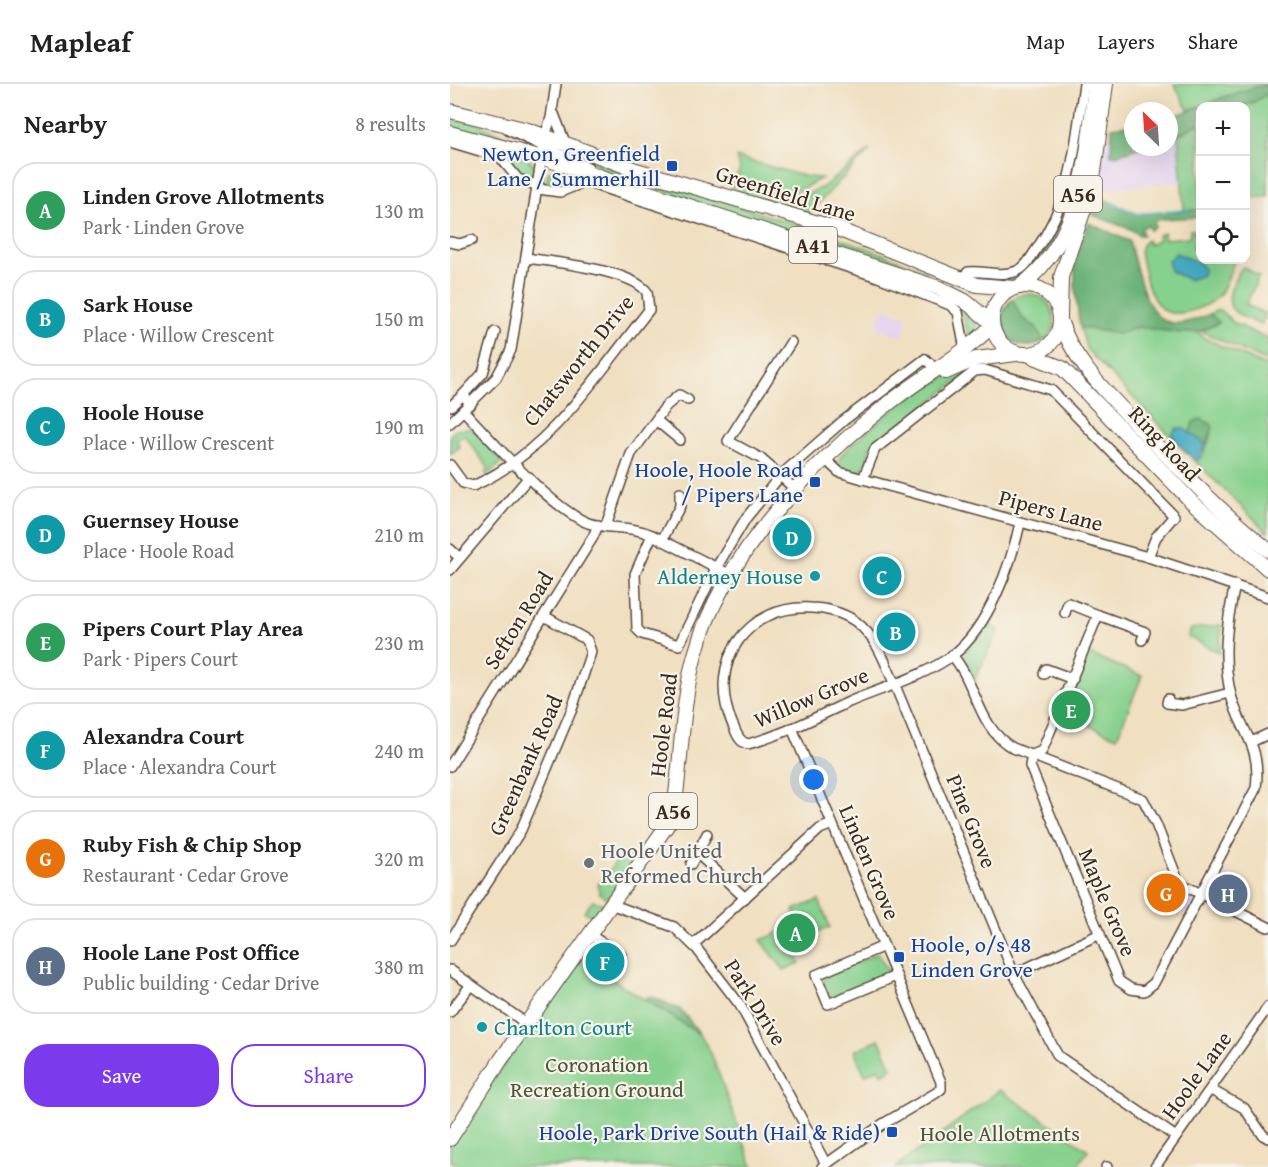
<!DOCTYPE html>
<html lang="en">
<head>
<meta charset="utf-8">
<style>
	body { margin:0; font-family:"Gentium Book Plus",serif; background:#f2f2f2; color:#222 }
	.controls { position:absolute; right:18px; top:18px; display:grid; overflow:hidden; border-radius:12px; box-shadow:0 6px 24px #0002 }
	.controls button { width:54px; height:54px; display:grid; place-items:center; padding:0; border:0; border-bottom:2px solid #e0e0e0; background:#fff; color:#222; font:30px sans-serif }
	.compass { position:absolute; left:674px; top:18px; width:54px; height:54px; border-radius:50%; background:#fff; box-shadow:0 6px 24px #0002; rotate:335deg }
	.you { position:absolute; left:364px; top:696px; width:21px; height:21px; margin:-15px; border:4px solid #fff; border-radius:50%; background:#1a73e8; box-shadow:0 0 0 9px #1a73e833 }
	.badge { display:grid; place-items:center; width:39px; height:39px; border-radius:50%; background:#7c3aed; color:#fff; font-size:20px; font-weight:700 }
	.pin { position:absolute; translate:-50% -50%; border:3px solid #fff; box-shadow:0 2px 6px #0006 }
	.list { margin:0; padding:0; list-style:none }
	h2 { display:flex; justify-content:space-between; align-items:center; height:78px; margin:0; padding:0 24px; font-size:26px }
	h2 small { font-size:20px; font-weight:400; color:#767676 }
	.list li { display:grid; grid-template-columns:39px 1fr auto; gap:18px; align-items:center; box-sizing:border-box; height:96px; margin:0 12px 12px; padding:0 12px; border:2px solid #e0e0e0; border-radius:24px }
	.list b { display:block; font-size:22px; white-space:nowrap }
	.list p { margin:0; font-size:20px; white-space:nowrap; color:#767676 }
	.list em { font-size:20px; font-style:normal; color:#767676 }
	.actions { display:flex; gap:12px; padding:18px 24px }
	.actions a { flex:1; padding:14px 0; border:2px solid #7c3aed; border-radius:24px; text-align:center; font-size:21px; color:#7c3aed }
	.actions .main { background:#7c3aed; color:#fff }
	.icon { flex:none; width:33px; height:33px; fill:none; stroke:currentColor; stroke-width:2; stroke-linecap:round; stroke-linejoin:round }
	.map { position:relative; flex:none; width:818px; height:1083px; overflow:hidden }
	header { display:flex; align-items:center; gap:36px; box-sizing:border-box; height:84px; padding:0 30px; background:#fff; border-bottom:2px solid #e0e0e0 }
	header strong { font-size:28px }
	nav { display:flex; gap:33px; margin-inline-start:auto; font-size:21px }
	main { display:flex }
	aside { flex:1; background:#fff }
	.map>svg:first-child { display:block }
	.built { fill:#e4d3f1 }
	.green { fill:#87d18e; stroke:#617e56; stroke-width:1.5 }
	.forest { fill:#6db379; stroke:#546e4c; stroke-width:1.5 }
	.water { fill:#44abc3; stroke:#406a70; stroke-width:1.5 }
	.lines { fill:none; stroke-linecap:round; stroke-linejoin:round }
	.stream { stroke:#44abc3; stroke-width:2 }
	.minor-casing { stroke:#564536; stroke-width:12 }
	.highway-casing { stroke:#564536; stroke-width:16 }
	.minor { stroke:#fff; stroke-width:9 }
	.highway { stroke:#fff; stroke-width:14 }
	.transit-dot { fill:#1a4fb4; stroke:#f7f3e8; stroke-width:2 }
	.culture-dot { fill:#0f9aa8; stroke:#f7f3e8; stroke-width:2 }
	.worship-dot { fill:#6b7280; stroke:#f7f3e8; stroke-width:2 }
	.labels { text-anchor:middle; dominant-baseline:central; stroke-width:4.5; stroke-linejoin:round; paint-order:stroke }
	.shield { fill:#f7f3e8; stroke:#73665b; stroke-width:1.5 }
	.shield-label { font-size:21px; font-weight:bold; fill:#3b2a1e }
	.transit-label { font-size:22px; fill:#164399; stroke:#f7f3e8; text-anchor:end }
	.street-label { font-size:22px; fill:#3b2a1e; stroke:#f7f3e8 }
	.culture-label { font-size:22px; fill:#0d838f; stroke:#f7f3e8; text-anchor:end }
	.worship-label { font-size:22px; fill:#5b616d; stroke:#f7f3e8; text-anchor:start }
	.park-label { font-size:22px; fill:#4e543a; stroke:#f7f3e8 }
</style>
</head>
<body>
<header>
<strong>Mapleaf</strong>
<nav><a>Map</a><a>Layers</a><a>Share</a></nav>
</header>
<main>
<aside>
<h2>Nearby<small>8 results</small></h2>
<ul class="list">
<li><span class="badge" style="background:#2e9e5b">A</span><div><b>Linden Grove Allotments</b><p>Park · Linden Grove</p></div><em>130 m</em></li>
<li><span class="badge" style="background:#0f9aa8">B</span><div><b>Sark House</b><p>Place · Willow Crescent</p></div><em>150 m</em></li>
<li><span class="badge" style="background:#0f9aa8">C</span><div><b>Hoole House</b><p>Place · Willow Crescent</p></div><em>190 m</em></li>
<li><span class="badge" style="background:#0f9aa8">D</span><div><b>Guernsey House</b><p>Place · Hoole Road</p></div><em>210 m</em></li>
<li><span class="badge" style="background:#2e9e5b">E</span><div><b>Pipers Court Play Area</b><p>Park · Pipers Court</p></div><em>230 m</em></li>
<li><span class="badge" style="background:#0f9aa8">F</span><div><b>Alexandra Court</b><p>Place · Alexandra Court</p></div><em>240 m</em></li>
<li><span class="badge" style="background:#e8710a">G</span><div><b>Ruby Fish &amp; Chip Shop</b><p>Restaurant · Cedar Grove</p></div><em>320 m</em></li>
<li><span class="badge" style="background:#5c6f8a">H</span><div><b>Hoole Lane Post Office</b><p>Public building · Cedar Drive</p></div><em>380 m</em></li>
</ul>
<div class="actions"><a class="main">Save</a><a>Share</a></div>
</aside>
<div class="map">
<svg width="818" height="1083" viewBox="0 0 818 1083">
	<rect width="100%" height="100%" fill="#f7f3e8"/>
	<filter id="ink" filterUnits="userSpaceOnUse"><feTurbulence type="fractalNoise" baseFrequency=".0167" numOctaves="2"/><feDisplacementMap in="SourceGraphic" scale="12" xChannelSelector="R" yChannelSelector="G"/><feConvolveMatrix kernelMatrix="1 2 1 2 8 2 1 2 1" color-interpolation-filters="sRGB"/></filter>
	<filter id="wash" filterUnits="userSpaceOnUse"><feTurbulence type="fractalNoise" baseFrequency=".008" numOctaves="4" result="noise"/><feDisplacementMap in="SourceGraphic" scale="24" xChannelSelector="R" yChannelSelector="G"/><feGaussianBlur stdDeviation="1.35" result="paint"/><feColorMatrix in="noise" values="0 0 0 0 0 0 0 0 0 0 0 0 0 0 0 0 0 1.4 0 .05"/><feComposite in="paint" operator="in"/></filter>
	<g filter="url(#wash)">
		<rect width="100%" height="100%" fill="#f0dfc0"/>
		<g class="built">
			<path d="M728,47L732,98L647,105L657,53L683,50V63H719V48Z"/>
			<path d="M433,224L458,232L452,252L426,244Z"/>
			<path d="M765,784L791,796L778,823L752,811L740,834L702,811L729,799L752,811Z"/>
		</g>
		<g class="green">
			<path d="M636,0H641C635,58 630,107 601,159C593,173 584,189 568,195C554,200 535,196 522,193L563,194L571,191L608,139L620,111Z"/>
			<path d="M724,0H818V1L791,7L738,26Z"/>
			<path d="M818,9V113L796,114V22H789L802,19Z"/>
			<path d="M0,33L21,37L76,62L0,45Z"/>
			<path d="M750,39V126H734L728,51Z"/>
			<path d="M46,66L79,76L86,84L84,93L78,95C64,88 58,75 46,66Z"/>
			<path d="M420,66L357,131L344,127L346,120L353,112L373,103Z"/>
			<path d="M124,70C240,114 363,137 476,188L475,196L161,90L123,72Z"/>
			<path d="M286,73L357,93L372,94L344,109L339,125L279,107L290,85Z"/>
			<path d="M104,85L133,92L108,106L96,97L98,89Z"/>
			<path d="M740,146H745V151H750V156L743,160L746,170L750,169V176H783V181C779,190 776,202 770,210C759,223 725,237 711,224C697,211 694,186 690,168L692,161L697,156L699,161L709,155L708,151L714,149V155L740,153Z"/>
			<path d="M793,183L809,192L796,221L816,230L811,241C789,231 771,228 783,200C786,194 787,188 793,183Z"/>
			<circle cx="578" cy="236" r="26"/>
			<path d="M501,216L525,233L527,245L519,254L513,231Z"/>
			<path d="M766,226H770L784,239L818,255V278L751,247L769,239L760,230Z"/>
			<path d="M630,243L668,250L688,243L732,249L747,247L754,254L818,283V449L744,376L752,373L762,350L744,338L740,349L734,345L722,350L727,359L637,266Z"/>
			<path d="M532,279L420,363C418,369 418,379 414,383C407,393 391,386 388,377L392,370C436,328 473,298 532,279Z"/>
			<path d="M22,344L53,378L37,391L35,388L39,385L14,351L6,356L10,363L0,370V351L6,346Z"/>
			<path d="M539,540L549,546L524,596L514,574L517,565Z"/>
			<path d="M771,541L770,569L738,553L741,545Z"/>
			<path d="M637,569L692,592L667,653L612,630Z"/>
			<path d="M172,770L185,779L158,815L149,809L148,801Z"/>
			<path d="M369,816L380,843L341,860L350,879L334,886L311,856L349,840L344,826Z"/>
			<path d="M143,817L154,820L144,834L134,827Z"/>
			<path d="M428,869L438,888L435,892L386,913L376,909L373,896L375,892Z"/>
			<path d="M130,875L251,951L261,969L303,1083H11L0,1076V1055Z"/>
			<path d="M429,955L442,984L431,990L428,984L415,991L404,967Z"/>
			<path d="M550,1006L638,1066L627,1083H446Z"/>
		</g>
		<g class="forest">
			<path d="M818,1V9C798,26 775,22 750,22V39L719,55V34L791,7Z"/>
			<path d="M683,40V63H693C681,65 672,71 661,71L662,43Z"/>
			<path d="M651,114L687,130L750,126V133L711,135L703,138L705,143L700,146L697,141L691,145L693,151H689L680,145L643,131Z"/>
			<path d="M639,139L679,157C685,177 694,228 715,237C728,243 747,235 760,230L769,238L751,247L732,249L688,243L668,250L630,243C624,198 619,182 639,139Z"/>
			<path d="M562,215L572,234L586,243L593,257C580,265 567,263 557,251L552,232Z"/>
			<path d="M750,335L760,339L763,344L756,360L740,349L743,338Z"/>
			<path d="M201,912L231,926L251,951L194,915Z"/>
		</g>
		<g class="water">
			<path d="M726,169L749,179L754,185L752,191L739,196L720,187L718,177Z"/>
			<path d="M727,344L734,345L756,360L748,376H744L727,359L722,350Z"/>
		</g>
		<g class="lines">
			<path class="stream" d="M660,118L687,130L739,126"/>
		</g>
	</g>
	<g filter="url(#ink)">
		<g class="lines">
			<defs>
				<g id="minor">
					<path d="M104,30L116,61"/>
					<path d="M58,46L138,83"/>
					<path d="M0,58L50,73L68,95L89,102"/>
					<path d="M88,105L110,108L135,98L428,193L500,221L508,228L515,266"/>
					<path d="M0,158L10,160L22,156"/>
					<path d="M511,196L518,188C534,186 554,194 569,186C577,182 581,173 586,166C623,114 625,61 634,0"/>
					<path d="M341,258L278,357L310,374L345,405"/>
					<path d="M21,320L13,311L33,289L45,248"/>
					<path d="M1,322L13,311"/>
					<path d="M14,327C41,356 102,425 138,439C159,446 181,441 202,451"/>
					<path d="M207,337L230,356"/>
					<path d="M0,339L46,294L61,266L95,52L101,34L106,0"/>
					<path d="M376,376L389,388L413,395L698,473L818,513"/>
					<path d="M0,381L13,399L23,402C100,368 148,289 199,226L197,208C181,186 104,178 76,174"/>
					<path d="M413,395L425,365L525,287L535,286L601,306L724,432L706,453L698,473"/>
					<path d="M570,439C561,481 538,544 503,571C473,593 432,604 399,618C366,633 333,651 298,660C288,658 286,647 282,639C256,579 297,520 361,524C376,524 393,529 405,537C426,553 434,575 444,599L564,890L608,972L726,1053"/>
					<path d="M156,441L181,370L216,322L229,311L238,316"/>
					<path d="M212,456L230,422V409"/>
					<path d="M0,465L10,474"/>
					<path d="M0,486L79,393"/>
					<path d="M281,491L202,451L185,490L187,545L192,550L229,561L266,484L296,434L331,391L393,337L475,275L487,286"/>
					<path d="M615,529L618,519L648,531"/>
					<path d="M692,556L695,548L648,531L592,667L582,671L580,682L669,897L681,905L694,907L704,899L806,704C812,658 788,646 780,607C772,570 777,537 785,501"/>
					<path d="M502,571C527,600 528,645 563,664L693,715L706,740L729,799L818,843"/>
					<path d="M594,590L596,585L623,595"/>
					<path d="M718,615L717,619L732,621L780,609"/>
					<path d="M342,644L491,998V1005L486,1009L433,1040L372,1083"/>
					<path d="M801,658L818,650"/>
					<path d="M0,682L143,453L148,441"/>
					<path d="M247,769L257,750"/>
					<path d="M241,780L247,769L295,814"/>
					<path d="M163,821L224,843L247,865L290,921L376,1080"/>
					<path d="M140,851L171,871"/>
					<path d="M0,857L71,746L122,625L141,568L137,556L94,532"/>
					<path d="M243,861L370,745L382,740"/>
					<path d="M434,862L366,891L378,920L446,892"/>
					<path d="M0,886L77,940"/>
					<path d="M564,890L650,850"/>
					<path d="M0,928L20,902"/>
					<path d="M761,1006L794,1024L813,1051L818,1054"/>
					<path d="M656,1083H657"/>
					<path d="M705,1083L818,923"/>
				</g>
				<g id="highway">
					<path d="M0,27L78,46L186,86L385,144L527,201L564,204"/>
					<path d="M0,49L93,74L489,204L515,217L542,239"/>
					<circle cx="576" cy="236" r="34"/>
					<path d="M569,203C632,158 638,70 645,0"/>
					<path d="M610,232L611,193L642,102L656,0"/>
					<path d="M610,236C624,280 658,309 688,342C730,386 771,428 818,466"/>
					<path d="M577,270L612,284L623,295L741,417L818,485"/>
					<path d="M496,288L526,275L566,270"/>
					<path d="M0,1055L50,977L218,740L224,725C232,674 231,621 245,571C272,470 366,375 447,313C479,289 513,270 542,242"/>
				</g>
			</defs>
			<use href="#minor" class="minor-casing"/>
			<use href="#highway" class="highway-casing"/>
			<use href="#minor" class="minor"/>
			<use href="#highway" class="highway"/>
		</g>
	</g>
	<g class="transit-dot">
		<rect x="216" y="76" width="12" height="12" rx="3"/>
		<rect x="359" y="392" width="12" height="12" rx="3"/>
		<rect x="443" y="867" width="12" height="12" rx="3"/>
		<rect x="436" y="1042" width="12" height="12" rx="3"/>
	</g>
	<g class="culture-dot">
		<circle cx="365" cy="492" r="6"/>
		<circle cx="32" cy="943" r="6"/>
	</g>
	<circle class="worship-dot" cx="139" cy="779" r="6"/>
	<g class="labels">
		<g class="shield">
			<rect x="604" y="92" width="48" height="36" rx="4.5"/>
			<rect x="339" y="143" width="48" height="36" rx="4.5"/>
			<rect x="199" y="709" width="48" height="36" rx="4.5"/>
		</g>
		<g class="shield-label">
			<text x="628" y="110">A56</text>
			<text x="363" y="161">A41</text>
			<text x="223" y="727">A56</text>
		</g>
		<g class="transit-label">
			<text x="210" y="69">Newton, Greenfield<tspan x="210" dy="25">Lane / Summerhill</tspan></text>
			<text x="353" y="385">Hoole, Hoole Road<tspan x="353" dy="25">/ Pipers Lane</tspan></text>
			<text x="461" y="860" text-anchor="start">Hoole, o/s 48<tspan x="461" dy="25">Linden Grove</tspan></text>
			<text x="430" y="1048">Hoole, Park Drive South (Hail &amp; Ride)</text>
		</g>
		<g class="street-label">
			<text transform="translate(336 109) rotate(17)">Greenfield Lane</text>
			<text transform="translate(128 276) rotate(-51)">Chatsworth Drive</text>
			<text transform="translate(715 359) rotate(47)">Ring Road</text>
			<text transform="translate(601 426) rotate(15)">Pipers Lane</text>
			<text transform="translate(68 536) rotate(-58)">Sefton Road</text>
			<text transform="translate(361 613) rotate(-23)">Willow Grove</text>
			<text transform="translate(213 641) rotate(-83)">Hoole Road</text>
			<text transform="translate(75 681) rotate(-66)">Greenbank Road</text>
			<text transform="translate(522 737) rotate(68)">Pine Grove</text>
			<text transform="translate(420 778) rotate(67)">Linden Grove</text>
			<text transform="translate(658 818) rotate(67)">Maple Grove</text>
			<text transform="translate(306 918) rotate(58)">Park Drive</text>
			<text transform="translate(746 991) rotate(-54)">Hoole Lane</text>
		</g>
		<g class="culture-label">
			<text x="353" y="492">Alderney House</text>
			<text x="44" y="943" text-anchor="start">Charlton Court</text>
		</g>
		<g class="worship-label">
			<text x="151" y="766">Hoole United<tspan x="151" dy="25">Reformed Church</tspan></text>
		</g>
		<g class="park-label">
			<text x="147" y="980">Coronation<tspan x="147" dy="25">Recreation Ground</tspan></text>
			<text x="550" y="1049">Hoole Allotments</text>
		</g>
	</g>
</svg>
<div class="controls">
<button>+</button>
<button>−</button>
<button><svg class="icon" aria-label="locate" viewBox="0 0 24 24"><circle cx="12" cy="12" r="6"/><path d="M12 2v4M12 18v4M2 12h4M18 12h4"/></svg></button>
</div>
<svg class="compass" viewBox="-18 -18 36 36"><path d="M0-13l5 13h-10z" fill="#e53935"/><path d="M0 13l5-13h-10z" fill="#767676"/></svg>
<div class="you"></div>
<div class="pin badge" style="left:346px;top:849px;background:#2e9e5b">A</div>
<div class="pin badge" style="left:446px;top:548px;background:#0f9aa8">B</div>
<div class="pin badge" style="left:432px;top:492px;background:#0f9aa8">C</div>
<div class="pin badge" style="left:342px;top:453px;background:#0f9aa8">D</div>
<div class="pin badge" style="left:621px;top:626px;background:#2e9e5b">E</div>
<div class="pin badge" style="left:155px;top:878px;background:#0f9aa8">F</div>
<div class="pin badge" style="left:716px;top:809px;background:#e8710a">G</div>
<div class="pin badge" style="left:778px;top:810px;background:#5c6f8a">H</div>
</div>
</main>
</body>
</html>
